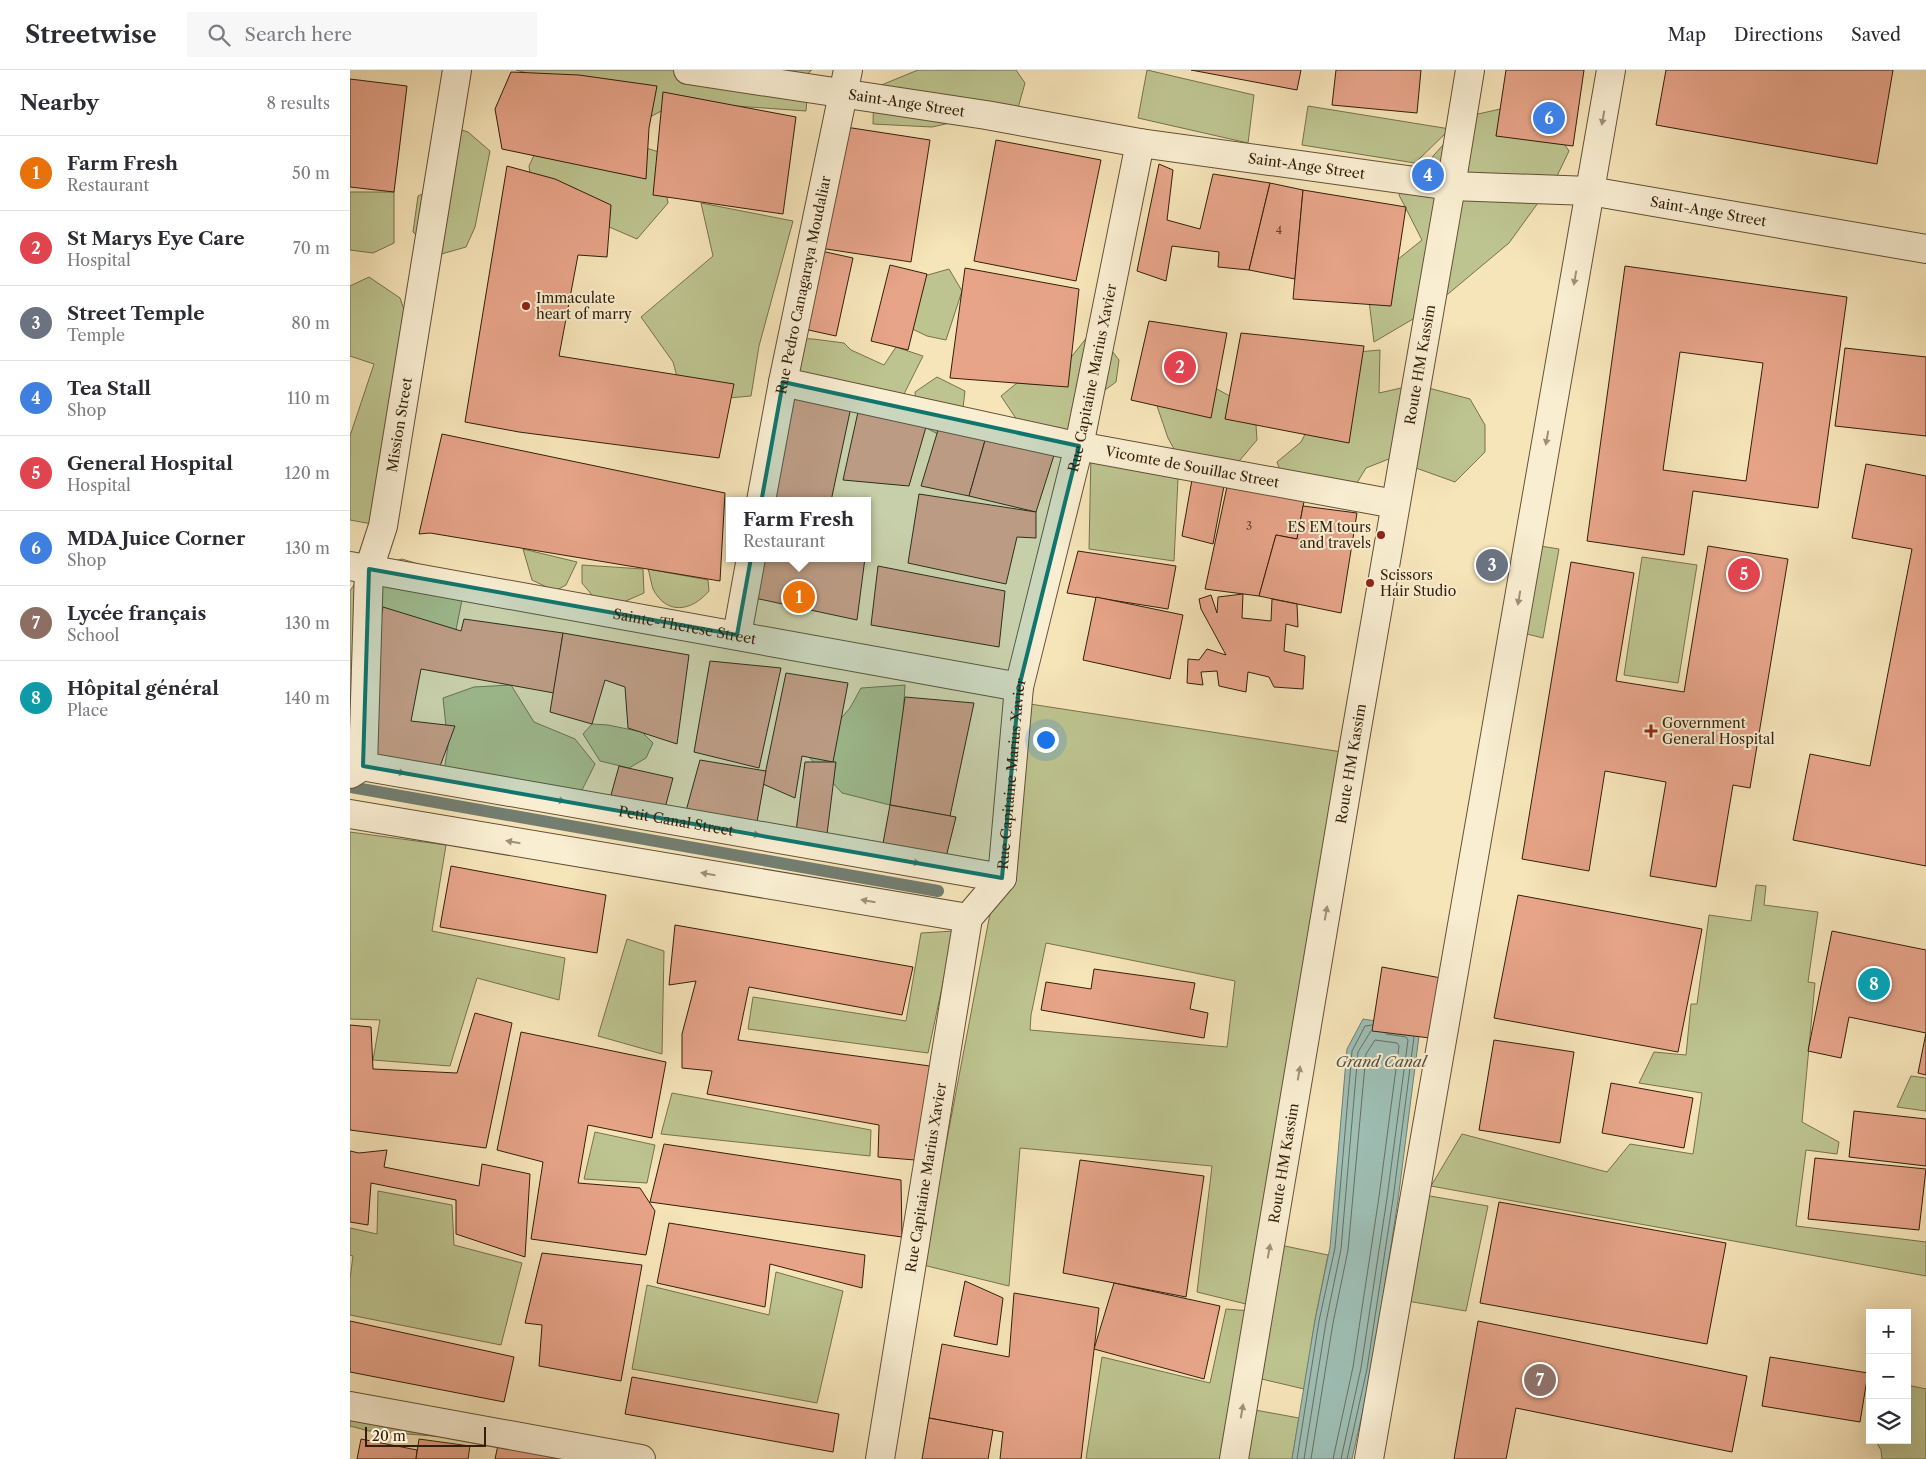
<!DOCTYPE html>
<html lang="en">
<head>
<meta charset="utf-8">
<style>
	body { margin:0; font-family:"Libre Caslon Text",serif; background:#f7f7f7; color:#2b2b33 }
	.controls { position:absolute; right:15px; bottom:15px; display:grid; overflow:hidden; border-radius:0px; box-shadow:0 5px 20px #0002 }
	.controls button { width:45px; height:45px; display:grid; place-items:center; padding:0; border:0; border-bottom:1px solid #e1e1e2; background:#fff; color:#2b2b33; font:25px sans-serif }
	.scale { position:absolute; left:15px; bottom:12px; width:121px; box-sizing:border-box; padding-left:5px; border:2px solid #331e0a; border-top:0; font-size:14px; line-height:18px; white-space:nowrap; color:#331e0a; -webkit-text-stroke:4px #f9eed2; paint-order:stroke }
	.you { position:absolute; left:695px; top:669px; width:18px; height:18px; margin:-12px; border:4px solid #fff; border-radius:50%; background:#1a73e8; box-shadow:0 0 0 8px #1a73e833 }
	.badge { display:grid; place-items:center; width:32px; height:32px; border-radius:50%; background:#8f2418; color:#fff; font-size:16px; font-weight:700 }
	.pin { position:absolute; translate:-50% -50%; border:2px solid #fff; box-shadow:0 1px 5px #0006 }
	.popup { position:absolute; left:376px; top:427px; width:145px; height:65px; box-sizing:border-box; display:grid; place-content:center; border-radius:0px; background:#fff; filter:drop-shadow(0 1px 4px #0005); font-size:16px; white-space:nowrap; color:#7c7c81 }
	.popup b { font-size:19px; color:#2b2b33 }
	.popup::after { content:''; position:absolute; left:50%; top:100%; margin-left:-10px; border:10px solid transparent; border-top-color:#fff }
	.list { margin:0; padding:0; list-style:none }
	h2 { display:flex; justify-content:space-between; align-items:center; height:65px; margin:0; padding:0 20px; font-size:21px }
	h2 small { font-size:16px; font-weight:400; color:#7c7c81 }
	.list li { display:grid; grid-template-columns:32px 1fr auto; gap:15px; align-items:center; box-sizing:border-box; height:75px; padding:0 20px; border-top:1px solid #e1e1e2 }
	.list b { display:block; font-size:19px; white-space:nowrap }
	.list p { margin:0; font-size:16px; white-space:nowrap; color:#7c7c81 }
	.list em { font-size:16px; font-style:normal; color:#7c7c81 }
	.icon { flex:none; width:28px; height:28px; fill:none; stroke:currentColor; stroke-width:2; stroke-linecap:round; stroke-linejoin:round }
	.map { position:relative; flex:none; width:1576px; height:1389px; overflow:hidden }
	header { display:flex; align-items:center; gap:30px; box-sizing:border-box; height:70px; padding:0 25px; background:#fff; border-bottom:1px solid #e1e1e2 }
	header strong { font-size:24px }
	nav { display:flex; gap:28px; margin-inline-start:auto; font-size:18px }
	.search { width:350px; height:45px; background:#f7f7f7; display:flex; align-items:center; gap:12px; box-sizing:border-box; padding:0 18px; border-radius:0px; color:#7c7c81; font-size:19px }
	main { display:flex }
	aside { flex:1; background:#fff }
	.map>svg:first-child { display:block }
	.green { fill:#bdc48f; stroke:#78714c; fill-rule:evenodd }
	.water { fill:#9ebeb5; stroke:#737e71 }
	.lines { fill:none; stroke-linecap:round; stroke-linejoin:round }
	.shore { stroke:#686e60; stroke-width:1 }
	.stream { stroke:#737e71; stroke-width:12 }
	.building { fill:#e7a489; stroke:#331e0a; fill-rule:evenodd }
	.minor-casing { stroke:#645036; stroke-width:30 }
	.tertiary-casing { stroke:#645036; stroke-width:30 }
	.minor { stroke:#f9eed2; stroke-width:28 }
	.tertiary { stroke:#f9eed2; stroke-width:28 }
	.oneway { fill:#a09078 }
	.marked { fill:#0f766e; fill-opacity:0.2; stroke:#0f766e; stroke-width:4; stroke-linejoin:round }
	.poi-dot { fill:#8f2418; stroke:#f9eed2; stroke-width:2 }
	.labels { text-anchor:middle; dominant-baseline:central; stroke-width:4; stroke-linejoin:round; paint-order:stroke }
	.number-label { font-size:11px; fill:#60402a }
	.street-label { font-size:14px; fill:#331e0a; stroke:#f9eed2 }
	.poi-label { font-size:14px; fill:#331e0a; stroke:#f9eed2; text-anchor:start }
	.water-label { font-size:15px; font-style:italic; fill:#534e3d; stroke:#f9eed2 }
</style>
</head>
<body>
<header>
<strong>Streetwise</strong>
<div class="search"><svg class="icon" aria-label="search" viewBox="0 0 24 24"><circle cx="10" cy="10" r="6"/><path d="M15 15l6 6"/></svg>Search here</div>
<nav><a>Map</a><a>Directions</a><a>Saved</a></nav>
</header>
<main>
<aside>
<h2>Nearby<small>8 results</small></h2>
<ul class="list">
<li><span class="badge" style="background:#e8710a">1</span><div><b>Farm Fresh</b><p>Restaurant</p></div><em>50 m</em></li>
<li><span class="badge" style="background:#e0444e">2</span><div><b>St Marys Eye Care</b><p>Hospital</p></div><em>70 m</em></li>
<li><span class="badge" style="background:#6b7280">3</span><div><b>Street Temple</b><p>Temple</p></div><em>80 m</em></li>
<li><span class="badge" style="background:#3f7fe0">4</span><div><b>Tea Stall</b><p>Shop</p></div><em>110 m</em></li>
<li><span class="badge" style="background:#e0444e">5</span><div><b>General Hospital</b><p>Hospital</p></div><em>120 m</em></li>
<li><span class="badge" style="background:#3f7fe0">6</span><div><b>MDA Juice Corner</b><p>Shop</p></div><em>130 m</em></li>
<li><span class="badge" style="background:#8d6e63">7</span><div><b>Lycée français</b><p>School</p></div><em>130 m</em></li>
<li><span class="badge" style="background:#0f9aa8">8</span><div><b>Hôpital général</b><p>Place</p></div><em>140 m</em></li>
</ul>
</aside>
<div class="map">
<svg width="1576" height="1389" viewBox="0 0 1576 1389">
	<rect width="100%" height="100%" fill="#f6e5b9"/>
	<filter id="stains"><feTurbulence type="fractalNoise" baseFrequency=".004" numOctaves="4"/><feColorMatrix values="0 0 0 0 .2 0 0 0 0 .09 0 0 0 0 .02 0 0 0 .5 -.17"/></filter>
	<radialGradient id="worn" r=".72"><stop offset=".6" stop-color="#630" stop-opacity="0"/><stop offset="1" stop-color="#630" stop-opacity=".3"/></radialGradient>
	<g class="green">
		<path d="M166,0H462L459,2L456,41L329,32L288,53L177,3Z"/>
		<path d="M568,0H666L675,13L668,38L582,57L523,54L524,18Z"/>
		<path d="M797,0L904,25L898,73L788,48Z"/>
		<path d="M1186,31L1219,81L1206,108L1159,173L1080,239L1024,272L1017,214L1072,170L1049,125L1099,68L1128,44Z"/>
		<path d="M958,36L1100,59L1065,93L952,75Z"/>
		<path d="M93,54L118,62L140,81L125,157L116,177L88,185L63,162L68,126L79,121Z"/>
		<path d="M192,68L270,70L309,82L318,133L287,169L183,124L179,96Z"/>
		<path d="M0,122H44V173L23,183L0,180Z"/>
		<path d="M351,133L443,151L409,276L401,326L334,332L323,292L291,247L363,186Z"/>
		<path d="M599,199L612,221L596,270L577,266L558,257L567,208Z"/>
		<path d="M19,207L50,228L66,275L33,456L0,450V366L24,294L0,286V216Z"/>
		<path d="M738,266L755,272L769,290L766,312L727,340V361L671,356L651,326L667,313L699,315Z"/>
		<path d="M442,268L463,269L494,273L501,280L534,295L546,277L573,286L544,344L435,302L423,288Z"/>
		<path d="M1030,280L1029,323L1060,316L1054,383L1016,398L999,426L935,414L927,392L951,372L968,339L985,284Z"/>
		<path d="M587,307L615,321L613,338L592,366L568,354L565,322Z"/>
		<path d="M821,313L867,319L905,340L907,370L884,397L833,395L818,368L807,336Z"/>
		<path d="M1071,316L1120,329L1135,355V382L1105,412L1066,398Z"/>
		<path d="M741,385L828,409L824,491L739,479Z"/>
		<path d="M1184,475L1209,479L1193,568L1169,562Z"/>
		<path d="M173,479L227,492L216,515L205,521L182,510Z"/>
		<path d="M1292,487L1347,495L1328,613L1274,605Z"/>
		<path d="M52,489L111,507L113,525L106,560L8,661L0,655V521L14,499Z"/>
		<path d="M232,495L293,499L294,523L269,534L247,531L232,513Z"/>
		<path d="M298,499L358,510L359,521C342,541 317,546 303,519C301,513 300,505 298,499Z"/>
		<path d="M161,615L184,652L225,669L245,694L232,720L213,728L94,701L98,676L93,628L124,617Z"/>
		<path d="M555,615L553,648L540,735L492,723L458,686L500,638L511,618Z"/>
		<path d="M680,634L992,682L900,1235L847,1222L862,1096L670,1078L659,1216L573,1195ZM696,873L885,911L877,977L680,960L681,945Z"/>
		<path d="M242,654L258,655L292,662L303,673L296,688L279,698L250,691L233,664Z"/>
		<path d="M0,762L96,775L82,861L215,888L209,930L127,908L100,996L23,990L30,950L0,949Z"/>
		<path d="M1406,815L1416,816L1414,835L1468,842L1458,912L1465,913L1452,1052L1489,1072L1487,1084L1456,1080L1446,1156L1576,1172V1206L1081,1116L1112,1064L1257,1102L1280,1074L1343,1084L1352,1023L1289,1013L1304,982L1336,985L1341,934H1347L1359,845L1401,851Z"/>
		<path d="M604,861L578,983L398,959L403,927L556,951L571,863Z"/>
		<path d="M277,869L314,881L312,984L248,966Z"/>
		<path d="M1561,1006L1576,1008V1041L1547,1037Z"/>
		<path d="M322,1023L521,1060L520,1086L311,1064Z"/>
		<path d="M245,1062L305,1075L297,1113L234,1109Z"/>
		<path d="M28,1121L102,1135L104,1175L172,1193L151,1275L0,1245V1209L3,1186L0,1185V1158L27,1164Z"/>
		<path d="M1074,1125L1138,1136L1116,1241L1057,1231Z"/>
		<path d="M930,1175L978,1185L965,1250L954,1319L903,1307Z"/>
		<path d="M426,1202L493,1221L467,1333L282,1299L297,1215L419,1245Z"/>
		<path d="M876,1239L901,1241L876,1389H736L752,1287L860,1313Z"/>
		<path d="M1557,1315L1576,1319V1389H1532L1531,1380L1525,1370H1557Z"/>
		<path d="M905,1340L949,1348L942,1389H896Z"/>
		<path d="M0,1341L96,1367L19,1361L0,1356Z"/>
	</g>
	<path class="water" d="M1013,949L1070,958L1048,1130L1022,1300L1002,1389H942L965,1250L980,1177L997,979Z"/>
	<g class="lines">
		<g class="shore">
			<path d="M947,1389L969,1251L985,1178L1002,981L1015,956L1022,955"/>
			<path d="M954,1389L976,1252L991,1179L1008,982L1021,961"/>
			<path d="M961,1389L983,1253L998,1180L1016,984L1025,970L1047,973L1049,976L1029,1127L1003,1297L983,1389"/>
			<path d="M991,1389L1011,1298L1037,1128L1058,970L1056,967L1036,964"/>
			<path d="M997,1389L1017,1299L1043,1129L1064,967"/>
		</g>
		<path class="stream" d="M0,717L588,821"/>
	</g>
	<g class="building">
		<path d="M841,0H951L947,20Z"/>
		<path d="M986,0H1071L1067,43L982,35Z"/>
		<path d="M1156,0H1234L1223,76L1146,66Z"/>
		<path d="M1316,0H1543L1527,94L1306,55Z"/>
		<path d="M161,2L229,5L307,16L299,58L296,109L152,79L145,39Z"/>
		<path d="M0,9L57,16L44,122L0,117Z"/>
		<path d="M313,22L446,47L433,144L303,125Z"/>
		<path d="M489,56L580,70L561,192L470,178Z"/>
		<path d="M646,70L751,90L726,211L624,191Z"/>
		<path d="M809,94L823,100L817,150L850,159L863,104L920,113L899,200L868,197L869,182L822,176L816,211L787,201Z"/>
		<path d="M157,96L205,109L261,135L257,187L228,185L209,286L384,314L369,388L169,362L115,352Z"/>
		<path d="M920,113L953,120L945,209L899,200Z"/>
		<path d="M953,120L1056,137L1041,236L943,229Z"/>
		<path d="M471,181L503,188L486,266L454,259Z"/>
		<path d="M540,195L577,204L558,280L521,271Z"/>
		<path d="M1275,196L1497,227L1468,438L1343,421L1334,485L1237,471ZM1330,282L1413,293L1396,411L1313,400Z"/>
		<path d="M615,198L729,219L718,317L600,308Z"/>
		<path d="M799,251L877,263L861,348L781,330Z"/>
		<path d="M891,263L1014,276L999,373L875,349Z"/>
		<path d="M1495,278L1576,287V366L1485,356Z"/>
		<path d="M432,319L501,337L481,431H419Z"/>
		<path d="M508,342L578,350L559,416L493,410Z"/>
		<path d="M589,357L636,367L619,426L571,416Z"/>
		<path d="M92,364L375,423L370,511L80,463L69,464Z"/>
		<path d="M636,367L706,379L686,442L619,426Z"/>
		<path d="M1516,394L1576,406V796L1443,770L1460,684L1520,696L1562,479L1502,468Z"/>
		<path d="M843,404L874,416L863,474L832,466Z"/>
		<path d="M878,412L955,426L947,469L926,465L909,526L855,519Z"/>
		<path d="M569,424L686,442V468L667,467L656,514L558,493Z"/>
		<path d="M953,436L1007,443L991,543L909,526L926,465L947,469Z"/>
		<path d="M1358,476L1438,489L1400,718L1383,715L1366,817L1300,806L1316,712L1255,701L1239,801L1172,789L1221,492L1284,503L1266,611L1334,622Z"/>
		<path d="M728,481L826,496L818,539L717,523Z"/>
		<path d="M408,488H436L440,490L441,488H515L507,550L400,527Z"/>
		<path d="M528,496L655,521L649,577L521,555Z"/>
		<path d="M893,524L892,548L921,551L922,529L947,534L948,557L936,554L934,581L955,586L953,619L924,617L919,607L898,602L896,622L869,616L867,601L851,602L853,615L837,613L838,589L849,590L857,579L876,585L851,539L849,529L861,525L867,543L868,527Z"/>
		<path d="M746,527L833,545L820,609L733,590Z"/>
		<path d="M33,537L111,561L114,549L213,563L204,623L71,599L61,651L105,656L89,699L9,685L26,573Z"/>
		<path d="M213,563L339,585L327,674L278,658L275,617L255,610L242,654L200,642Z"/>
		<path d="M360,591L431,598L409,698L344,682Z"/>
		<path d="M436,603L498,613L483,692L452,686L445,728L413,714Z"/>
		<path d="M555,627L624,633L600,746L540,735Z"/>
		<path d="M350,690L416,701L407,752L336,741Z"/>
		<path d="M455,692H486L476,772L445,769Z"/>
		<path d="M269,696L323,708L315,738L261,725Z"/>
		<path d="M540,735L606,747L596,787L532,779Z"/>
		<path d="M101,796L256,825L247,883L90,857Z"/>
		<path d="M1168,825L1352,859L1328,982L1144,948Z"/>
		<path d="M325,855L563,897L552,945L399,917L388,970L580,996L565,1090L528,1087L529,1055L357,1024L362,1001L332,998V964L346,911L319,915Z"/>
		<path d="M1482,861L1576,880V1005L1568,1003L1576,963L1499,947L1491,988L1458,981Z"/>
		<path d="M1032,897L1091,908L1080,968L1022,961Z"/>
		<path d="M744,899L845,913L840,939L858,943L854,968L691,940L696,912L741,919Z"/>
		<path d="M125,943L162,953L136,1078L0,1060V955L21,957L23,999L107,1003Z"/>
		<path d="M171,962L316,992L302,1068L238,1055L228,1113L290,1118L305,1141L296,1185L181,1169L193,1092L147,1080Z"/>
		<path d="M1144,970L1224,982L1210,1073L1129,1060Z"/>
		<path d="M1261,1013L1343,1028L1334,1078L1252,1063Z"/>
		<path d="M1504,1041L1576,1049V1096L1499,1087Z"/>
		<path d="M314,1074L551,1110L552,1167L300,1132Z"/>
		<path d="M37,1080L34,1097L129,1116L132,1094L180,1104L175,1187L106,1164V1130L21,1113L18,1155L0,1152V1081L9,1083Z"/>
		<path d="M1465,1088L1576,1099L1569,1160L1458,1149Z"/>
		<path d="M730,1090L854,1106L836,1227L713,1203Z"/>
		<path d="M1149,1132L1376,1173L1357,1274L1130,1233Z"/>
		<path d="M319,1153L515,1185L512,1218L420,1194L415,1237L307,1213Z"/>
		<path d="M192,1183L292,1195L271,1311L189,1296L192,1255L175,1253Z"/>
		<path d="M615,1211L653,1228L647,1275L604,1266Z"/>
		<path d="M764,1213L870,1236L854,1309L744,1279Z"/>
		<path d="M664,1223L749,1238L731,1389H650L653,1362L579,1348L592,1274L659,1287Z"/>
		<path d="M0,1251L164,1287L154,1332L0,1302Z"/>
		<path d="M1128,1251L1397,1306L1382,1382L1166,1338L1156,1389H1104Z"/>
		<path d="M1420,1287L1518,1303L1510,1352L1412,1336Z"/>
		<path d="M282,1307L489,1344L483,1382L275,1344Z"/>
		<path d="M579,1348L643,1360L638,1389H572Z"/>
		<path d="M11,1369L67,1380L66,1389H7Z"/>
		<path d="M69,1369L120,1376L118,1389H66Z"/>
		<path d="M148,1375L224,1389H145Z"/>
	</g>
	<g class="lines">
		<defs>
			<g id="minor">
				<path id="s1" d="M338,0L636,45L790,73L1101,116L1240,121L1576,179"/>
				<path id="s2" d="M433,312L712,373L1045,434"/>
				<path id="s3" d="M411,431L433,312L498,0"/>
				<path id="s4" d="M0,496L669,617"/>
				<path d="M387,565L401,488"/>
				<path id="s5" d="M0,694L652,808"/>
				<path d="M0,744L618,848"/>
				<path d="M0,1336L291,1389"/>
				<path id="s6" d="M530,1389L618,848L652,808L669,617L729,376L790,73"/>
			</g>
			<g id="tertiary">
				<path id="s7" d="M0,704L13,696L19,499L33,456L107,0"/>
				<path id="s8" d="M884,1389L1004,675L1101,116L1120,0"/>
				<path d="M1019,1389L1261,0"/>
			</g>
		</defs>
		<use href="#minor" class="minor-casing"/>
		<use href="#tertiary" class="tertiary-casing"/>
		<use href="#minor" class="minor"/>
		<use href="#tertiary" class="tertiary"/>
	</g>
	<defs><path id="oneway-solid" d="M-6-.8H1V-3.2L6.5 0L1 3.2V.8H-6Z" transform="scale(1.25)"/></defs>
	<g class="oneway">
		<use href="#oneway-solid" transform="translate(1253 48) rotate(100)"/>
		<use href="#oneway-solid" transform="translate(1225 208) rotate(100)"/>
		<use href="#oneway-solid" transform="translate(1197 368) rotate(100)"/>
		<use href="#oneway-solid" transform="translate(1169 528) rotate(100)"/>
		<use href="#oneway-solid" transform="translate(48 702) rotate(10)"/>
		<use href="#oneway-solid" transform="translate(208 730) rotate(10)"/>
		<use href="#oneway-solid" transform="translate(403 764) rotate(10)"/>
		<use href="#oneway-solid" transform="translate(163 772) rotate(-170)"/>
		<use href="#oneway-solid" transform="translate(563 792) rotate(10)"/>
		<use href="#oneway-solid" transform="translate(358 804) rotate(-170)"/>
		<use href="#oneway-solid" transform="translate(518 831) rotate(-170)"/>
		<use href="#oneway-solid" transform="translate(976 843) rotate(-80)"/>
		<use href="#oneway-solid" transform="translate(949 1003) rotate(-80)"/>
		<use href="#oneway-solid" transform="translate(919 1181) rotate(-80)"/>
		<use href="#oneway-solid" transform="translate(892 1341) rotate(-80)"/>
	</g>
	<path class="marked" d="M433,312L729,376L669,617L652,808L13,696L19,499L387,565Z"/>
	<g class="poi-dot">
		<circle cx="176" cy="236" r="5"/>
		<circle cx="1031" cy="465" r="5"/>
		<circle cx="1020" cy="513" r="5"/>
		<path d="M1298.5 653.5h5v5h5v5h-5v5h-5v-5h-5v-5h5z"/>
	</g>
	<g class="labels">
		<g class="number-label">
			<text x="929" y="160">4</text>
			<text x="899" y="456">3</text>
		</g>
		<g class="street-label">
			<text stroke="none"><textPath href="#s1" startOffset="221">Saint-Ange Street</textPath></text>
			<text stroke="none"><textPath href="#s1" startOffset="626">Saint-Ange Street</textPath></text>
			<text stroke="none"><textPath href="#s1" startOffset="1031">Saint-Ange Street</textPath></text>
			<text stroke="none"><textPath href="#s3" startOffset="220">Rue Pedro Canagaraya Moudaliar</textPath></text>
			<text stroke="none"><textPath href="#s8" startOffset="1110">Route HM Kassim</textPath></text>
			<text stroke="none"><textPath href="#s6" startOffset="1110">Rue Capitaine Marius Xavier</textPath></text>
			<text stroke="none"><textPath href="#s7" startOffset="360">Mission Street</textPath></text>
			<text stroke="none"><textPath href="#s2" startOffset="418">Vicomte de Souillac Street</textPath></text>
			<text stroke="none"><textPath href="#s4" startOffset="340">Sainte-Therese Street</textPath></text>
			<text stroke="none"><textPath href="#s8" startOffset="705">Route HM Kassim</textPath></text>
			<text stroke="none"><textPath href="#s6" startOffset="705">Rue Capitaine Marius Xavier</textPath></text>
			<text stroke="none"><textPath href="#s5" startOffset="331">Petit Canal Street</textPath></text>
			<text stroke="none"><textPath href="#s8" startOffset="300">Route HM Kassim</textPath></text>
			<text stroke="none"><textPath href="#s6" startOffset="285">Rue Capitaine Marius Xavier</textPath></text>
		</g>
		<g class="poi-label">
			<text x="186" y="228">Immaculate<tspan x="186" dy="16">heart of marry</tspan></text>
			<text x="1021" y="457" text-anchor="end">ES EM tours<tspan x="1021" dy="16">and travels</tspan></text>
			<text x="1030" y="505">Scissors<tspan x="1030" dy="16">Hair Studio</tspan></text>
			<text x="1312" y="653">Government<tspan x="1312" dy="16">General Hospital</tspan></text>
		</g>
		<g class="water-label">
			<text x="1031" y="991">Grand Canal</text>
		</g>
	</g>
	<rect width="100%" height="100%" filter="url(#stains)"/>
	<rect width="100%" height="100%" fill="url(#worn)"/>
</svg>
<div class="controls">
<button>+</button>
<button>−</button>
<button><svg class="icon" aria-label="layers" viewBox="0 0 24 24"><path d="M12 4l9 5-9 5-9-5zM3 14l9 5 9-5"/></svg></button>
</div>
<div class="scale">20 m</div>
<div class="you"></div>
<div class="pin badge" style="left:449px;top:527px;background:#e8710a">1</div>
<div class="popup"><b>Farm Fresh</b>Restaurant</div>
<div class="pin badge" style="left:830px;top:297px;background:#e0444e">2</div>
<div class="pin badge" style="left:1142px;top:495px;background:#6b7280">3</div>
<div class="pin badge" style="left:1078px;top:105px;background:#3f7fe0">4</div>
<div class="pin badge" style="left:1394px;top:504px;background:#e0444e">5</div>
<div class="pin badge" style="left:1199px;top:48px;background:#3f7fe0">6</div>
<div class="pin badge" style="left:1190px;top:1310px;background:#8d6e63">7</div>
<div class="pin badge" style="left:1524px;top:914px;background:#0f9aa8">8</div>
</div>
</main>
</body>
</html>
